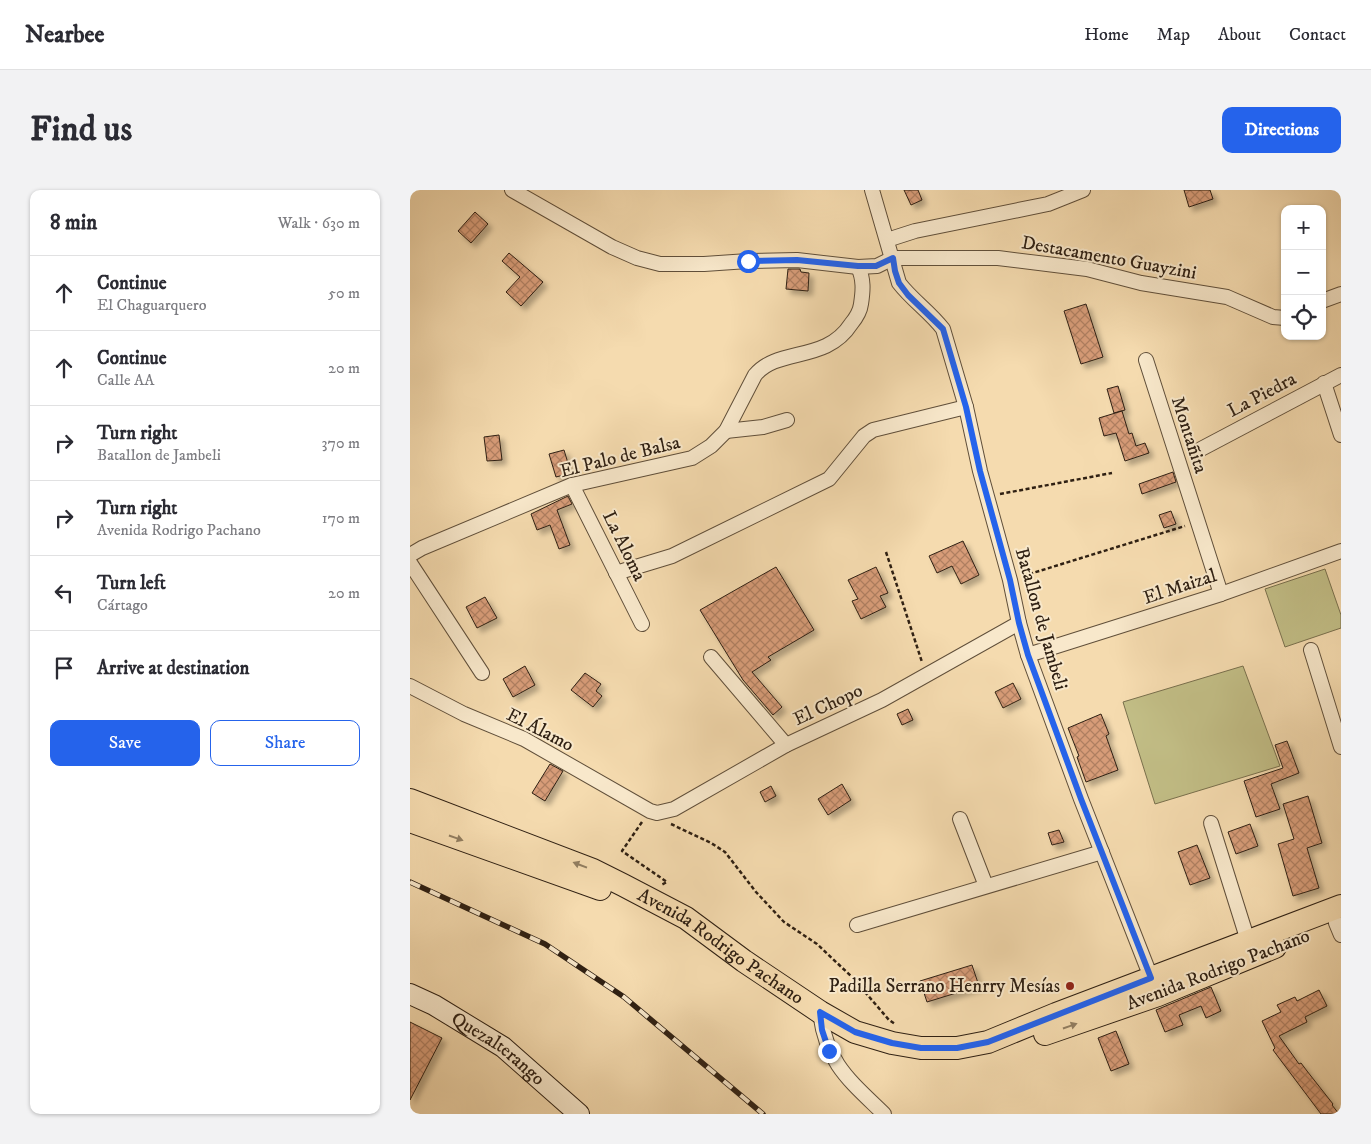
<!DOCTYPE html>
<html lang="en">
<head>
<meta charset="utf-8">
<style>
	body { margin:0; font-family:"IM FELL DW Pica",serif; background:#f2f2f3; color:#2b2b33 }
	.controls { position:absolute; right:15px; top:15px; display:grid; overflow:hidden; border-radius:10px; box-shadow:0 1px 4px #0004 }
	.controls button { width:45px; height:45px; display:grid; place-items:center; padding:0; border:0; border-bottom:1px solid #e1e1e2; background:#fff; color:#2b2b33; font:25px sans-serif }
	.stop { position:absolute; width:15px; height:15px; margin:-11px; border:4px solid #2563eb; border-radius:50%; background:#fff }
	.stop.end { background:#2563eb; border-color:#fff; box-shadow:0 1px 5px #0008 }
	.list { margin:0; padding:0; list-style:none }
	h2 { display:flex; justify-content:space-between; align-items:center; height:65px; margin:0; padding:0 20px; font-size:21px }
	h2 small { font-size:16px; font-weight:400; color:#7c7c81 }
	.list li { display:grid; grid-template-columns:32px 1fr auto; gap:15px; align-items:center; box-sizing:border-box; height:75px; padding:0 20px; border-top:1px solid #e1e1e2 }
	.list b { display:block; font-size:19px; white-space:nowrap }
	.list p { margin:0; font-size:16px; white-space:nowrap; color:#7c7c81 }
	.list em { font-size:16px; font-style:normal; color:#7c7c81 }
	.actions { display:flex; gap:10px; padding:15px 20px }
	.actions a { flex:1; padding:11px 0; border:1px solid #2563eb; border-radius:10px; text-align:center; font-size:18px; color:#2563eb }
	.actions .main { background:#2563eb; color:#fff }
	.icon { flex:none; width:28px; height:28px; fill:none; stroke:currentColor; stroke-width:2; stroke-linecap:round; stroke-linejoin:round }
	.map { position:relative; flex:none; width:931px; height:924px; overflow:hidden; border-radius:10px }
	header { display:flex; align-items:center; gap:30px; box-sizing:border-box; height:70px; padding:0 25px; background:#fff; border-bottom:1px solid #e1e1e2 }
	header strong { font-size:24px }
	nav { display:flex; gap:28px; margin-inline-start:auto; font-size:18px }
	.intro { display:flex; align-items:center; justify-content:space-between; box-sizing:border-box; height:120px; padding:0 30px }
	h1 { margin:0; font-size:35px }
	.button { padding:12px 22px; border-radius:10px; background:#2563eb; color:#fff; font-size:18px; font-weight:700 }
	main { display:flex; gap:30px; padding:0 30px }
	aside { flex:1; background:#fff; border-radius:10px; box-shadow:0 1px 4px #0004 }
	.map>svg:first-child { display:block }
	.grass { fill:#c2be86; stroke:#786f4c }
	.building { fill:url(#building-cross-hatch); stroke:#2f2013; filter:url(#shadow) }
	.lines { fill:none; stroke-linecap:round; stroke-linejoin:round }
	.street-casing { stroke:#604f3a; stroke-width:16 }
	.secondary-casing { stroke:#2f2013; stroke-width:22 }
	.primary-casing { stroke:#2f2013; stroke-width:24 }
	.path { stroke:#2f2013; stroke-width:2.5; stroke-dasharray:4 2.5; stroke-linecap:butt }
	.street { stroke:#f8e8cb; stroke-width:14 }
	.secondary { stroke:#f8e8cb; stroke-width:20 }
	.primary { stroke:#f5dbaf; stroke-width:22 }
	.rail-casing { stroke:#2f2013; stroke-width:5.5 }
	.rail { stroke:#f8e8cb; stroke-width:4; stroke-dasharray:11; stroke-linecap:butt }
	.oneway { fill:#927e61 }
	.route { stroke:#2563eb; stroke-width:6 }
	.poi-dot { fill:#8f2418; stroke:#f8e8cb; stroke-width:2 }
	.labels { text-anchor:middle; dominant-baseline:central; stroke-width:4; stroke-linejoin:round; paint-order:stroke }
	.street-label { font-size:19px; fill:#2f2013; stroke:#f8e8cb }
	.poi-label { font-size:19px; fill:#2f2013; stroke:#f8e8cb; text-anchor:end }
</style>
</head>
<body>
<header>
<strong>Nearbee</strong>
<nav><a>Home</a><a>Map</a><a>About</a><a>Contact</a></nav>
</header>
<div class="intro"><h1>Find us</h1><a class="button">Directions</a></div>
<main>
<aside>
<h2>8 min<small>Walk · 630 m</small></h2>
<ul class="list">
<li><svg class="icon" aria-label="ahead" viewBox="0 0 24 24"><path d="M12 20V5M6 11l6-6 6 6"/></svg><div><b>Continue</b><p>El Chaguarquero</p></div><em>50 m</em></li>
<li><svg class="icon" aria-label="ahead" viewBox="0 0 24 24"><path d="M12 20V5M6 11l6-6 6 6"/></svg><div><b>Continue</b><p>Calle AA</p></div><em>20 m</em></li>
<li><svg class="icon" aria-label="right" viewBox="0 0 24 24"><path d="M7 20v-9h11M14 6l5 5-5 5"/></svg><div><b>Turn right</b><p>Batallon de Jambeli</p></div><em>370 m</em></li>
<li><svg class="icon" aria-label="right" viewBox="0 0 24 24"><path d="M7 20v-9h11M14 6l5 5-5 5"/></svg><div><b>Turn right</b><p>Avenida Rodrigo Pachano</p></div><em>170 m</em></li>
<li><svg class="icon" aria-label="left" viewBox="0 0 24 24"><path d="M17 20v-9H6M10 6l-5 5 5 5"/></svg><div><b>Turn left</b><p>Cártago</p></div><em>20 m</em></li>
<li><svg class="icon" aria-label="arrive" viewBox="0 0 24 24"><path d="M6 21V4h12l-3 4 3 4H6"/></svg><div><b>Arrive at destination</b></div></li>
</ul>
<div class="actions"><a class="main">Save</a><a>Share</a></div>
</aside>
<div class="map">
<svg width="931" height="924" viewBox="0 0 931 924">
	<defs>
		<pattern id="building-cross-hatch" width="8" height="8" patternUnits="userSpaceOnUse" patternTransform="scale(1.25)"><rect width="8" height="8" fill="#d79c78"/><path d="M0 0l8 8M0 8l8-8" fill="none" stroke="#af7f61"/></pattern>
		<filter id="shadow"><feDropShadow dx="4.5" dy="4.5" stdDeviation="2.5" flood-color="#0004"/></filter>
	</defs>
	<rect width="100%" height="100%" fill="#f5dbaf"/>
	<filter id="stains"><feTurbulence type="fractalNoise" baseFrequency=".004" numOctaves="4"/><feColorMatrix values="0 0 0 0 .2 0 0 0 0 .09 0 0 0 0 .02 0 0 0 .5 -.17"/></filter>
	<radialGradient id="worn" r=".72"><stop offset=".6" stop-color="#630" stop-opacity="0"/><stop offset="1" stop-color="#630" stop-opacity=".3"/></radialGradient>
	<g class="grass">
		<path d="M915,379L931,425V438L875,457L855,399Z"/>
		<path d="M833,476L870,576L745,614L713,512Z"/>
	</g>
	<g class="building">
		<path d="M494,0H508L512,10L501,15Z"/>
		<path d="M774,0H800L803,9L779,17Z"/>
		<path d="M65,22L78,34L61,53L48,41Z"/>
		<path d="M99,63L133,92L111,116L96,102L110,87L92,71Z"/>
		<path d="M378,79H390L391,82L399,83L398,101L376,99Z"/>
		<path d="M676,114L693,167L671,174L654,121Z"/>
		<path d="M708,196L715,220L704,223L697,199Z"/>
		<path d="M712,221L719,244L722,243L726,256L735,253L739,263L715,271L706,243L694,246L689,228Z"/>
		<path d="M89,245L92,270L77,271L74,247Z"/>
		<path d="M154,260L161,283L146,287L139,264Z"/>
		<path d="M763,282L766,292L732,304L729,294Z"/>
		<path d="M158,306L162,314L147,320L160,355L149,359L140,335L127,340L121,324Z"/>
		<path d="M761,321L766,334L754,338L749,325Z"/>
		<path d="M553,351L569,385L551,394L542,376L527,383L519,366Z"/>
		<path d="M366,377L404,440L358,467L361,470L342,482L372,517L363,525L333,490L290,420Z"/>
		<path d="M466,377L478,403L470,406L476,417L451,429L442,411L448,409L438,390Z"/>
		<path d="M75,407L87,428L67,438L56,417Z"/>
		<path d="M115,476L125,495L103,507L93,489Z"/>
		<path d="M175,483L191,494L186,501L192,506L183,517L161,500Z"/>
		<path d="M603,493L611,509L593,518L585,502Z"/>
		<path d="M498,519L503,530L492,535L487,524Z"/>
		<path d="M691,524L699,544L696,546L708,580L676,592L667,567L669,566L658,538Z"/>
		<path d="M877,551L889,583L861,594L870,619L846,627L834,591L873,578L865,555Z"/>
		<path d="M140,574L153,581L135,611L122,603Z"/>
		<path d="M432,594L441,610L418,625L408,609Z"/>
		<path d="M361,596L366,606L355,612L350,602Z"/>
		<path d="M898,606L912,653L897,658L909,698L883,706L868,654L884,649L873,614Z"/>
		<path d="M840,634L848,656L826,664L818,642Z"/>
		<path d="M649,640L654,652L642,655L638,643Z"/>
		<path d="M787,655L800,688L780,695L768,662Z"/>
		<path d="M562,775L569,796L517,812L510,791Z"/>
		<path d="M801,797L811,821L796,828L791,816L769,825L773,835L755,842L746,820Z"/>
		<path d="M909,800L917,816L895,827L897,832L869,846L889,874L891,873L897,881L923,914L922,915L929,924H911L863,860L865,858L852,831L871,822L867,815L885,807L887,811Z"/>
		<path d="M0,832L32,848L0,910Z"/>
		<path d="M706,841L719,874L701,881L688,848Z"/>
	</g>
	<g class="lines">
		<defs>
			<g id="street">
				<path d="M102,0L202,57L227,68L250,74H294L338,71L387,70L448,77L467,76L483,68H588L677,79L731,93L817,107L863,127L875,128"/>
				<path d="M462,0L489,93C502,110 520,122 533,139L556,217L570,281L600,390L609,433L618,465L671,609L744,795"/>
				<path d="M477,50L505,41L638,14L673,0"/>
				<path d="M912,111L931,104"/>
				<path d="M736,170L811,404"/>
				<path d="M914,193L931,245"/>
				<path d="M316,241L353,237L377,230"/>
				<path d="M791,259L931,185"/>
				<path d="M162,295L232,434"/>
				<path d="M0,365L12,358L162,295L282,268L301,256L316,241L345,185C368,157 416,173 441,134C446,128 450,122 451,114C453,101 454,89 448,77"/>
				<path d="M0,373L72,483"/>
				<path d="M206,383L262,366L419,289L454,246L463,240L556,217"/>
				<path d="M901,460L931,557"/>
				<path d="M618,465L811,404L931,361"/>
				<path d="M301,467L376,555"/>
				<path d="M0,496L54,524L114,549L240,621L247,623L264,619L376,555L472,510L609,433"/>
				<path d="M550,629L576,696"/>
				<path d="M801,633L838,751"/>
				<path d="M926,733L931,745"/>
				<path d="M447,735L692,662"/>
				<path d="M410,822C416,873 439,890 474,924"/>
			</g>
			<g id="secondary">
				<path id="s1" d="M0,804L24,815L93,857L169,924"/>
			</g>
			<g id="primary">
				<path id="s2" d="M0,610L183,680L213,695L276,728L334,771L410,822L445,842L482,853L511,858H547L578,852L646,824L931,716"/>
				<path d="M0,631L190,699"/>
				<path d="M635,844L748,805L865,757"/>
			</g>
		</defs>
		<use href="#street" class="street-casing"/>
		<use href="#secondary" class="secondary-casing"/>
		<use href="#primary" class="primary-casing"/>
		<g class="path">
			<path d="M590,304L702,283"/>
			<path d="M476,362L512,472"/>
			<path d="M613,386L775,336"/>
			<path d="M232,632L212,661L257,692L251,695"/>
			<path d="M261,634L301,653L315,662L346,702L374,732L407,754L443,788L479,830L485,834"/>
		</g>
		<use href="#street" class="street"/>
		<use href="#secondary" class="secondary"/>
		<use href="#primary" class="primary"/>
		<defs>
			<path id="rail" d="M0,692L135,754L214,807L353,924"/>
		</defs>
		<use href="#rail" class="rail-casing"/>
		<use href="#rail" class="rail"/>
	</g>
	<defs><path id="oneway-solid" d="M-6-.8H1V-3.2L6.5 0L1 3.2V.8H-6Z" transform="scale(1.25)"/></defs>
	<g class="oneway">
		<use href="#oneway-solid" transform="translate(46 648) rotate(19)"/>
		<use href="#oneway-solid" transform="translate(170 675) rotate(-159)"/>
		<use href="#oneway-solid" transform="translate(660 836) rotate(-19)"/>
	</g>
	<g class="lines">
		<path class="route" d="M338,71L387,70L448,76H466L483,68L485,81L489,93L498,105L533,139L556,217L570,281L600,390L609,433L618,465L671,609L741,788L578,852L547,858H511L482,853L445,842L410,822L412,840L419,861"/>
	</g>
	<circle class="poi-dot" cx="660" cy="796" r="5"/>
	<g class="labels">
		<g class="street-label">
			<text transform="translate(699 68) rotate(10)">Destacamento Guayzini</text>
			<text transform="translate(852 205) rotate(-28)">La Piedra</text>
			<text transform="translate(779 245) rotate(72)">Montañita</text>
			<text transform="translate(210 267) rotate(-14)">El Palo de Balsa</text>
			<text transform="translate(214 356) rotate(64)">La Aloma</text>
			<text transform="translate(770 397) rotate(-18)">El Maizal</text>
			<text transform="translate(631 429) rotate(74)">Batallon de Jambeli</text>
			<text transform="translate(418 515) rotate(-25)">El Chopo</text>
			<text transform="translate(130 540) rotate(27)">El Álamo</text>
			<text stroke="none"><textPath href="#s2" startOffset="345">Avenida Rodrigo Pachano</textPath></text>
			<text transform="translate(808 780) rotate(-21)">Avenida Rodrigo Pachano</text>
			<text stroke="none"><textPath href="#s1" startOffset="104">Quezalterango</textPath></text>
		</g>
		<g class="poi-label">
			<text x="650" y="796">Padilla Serrano Henrry Mesías</text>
		</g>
	</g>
	<rect width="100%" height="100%" filter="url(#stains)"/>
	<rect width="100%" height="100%" fill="url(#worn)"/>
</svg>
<div class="controls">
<button>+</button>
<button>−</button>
<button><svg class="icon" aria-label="locate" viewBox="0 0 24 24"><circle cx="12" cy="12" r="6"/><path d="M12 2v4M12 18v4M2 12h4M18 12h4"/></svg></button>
</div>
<div class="stop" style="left:338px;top:71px"></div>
<div class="stop end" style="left:419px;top:861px"></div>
</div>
</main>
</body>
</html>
